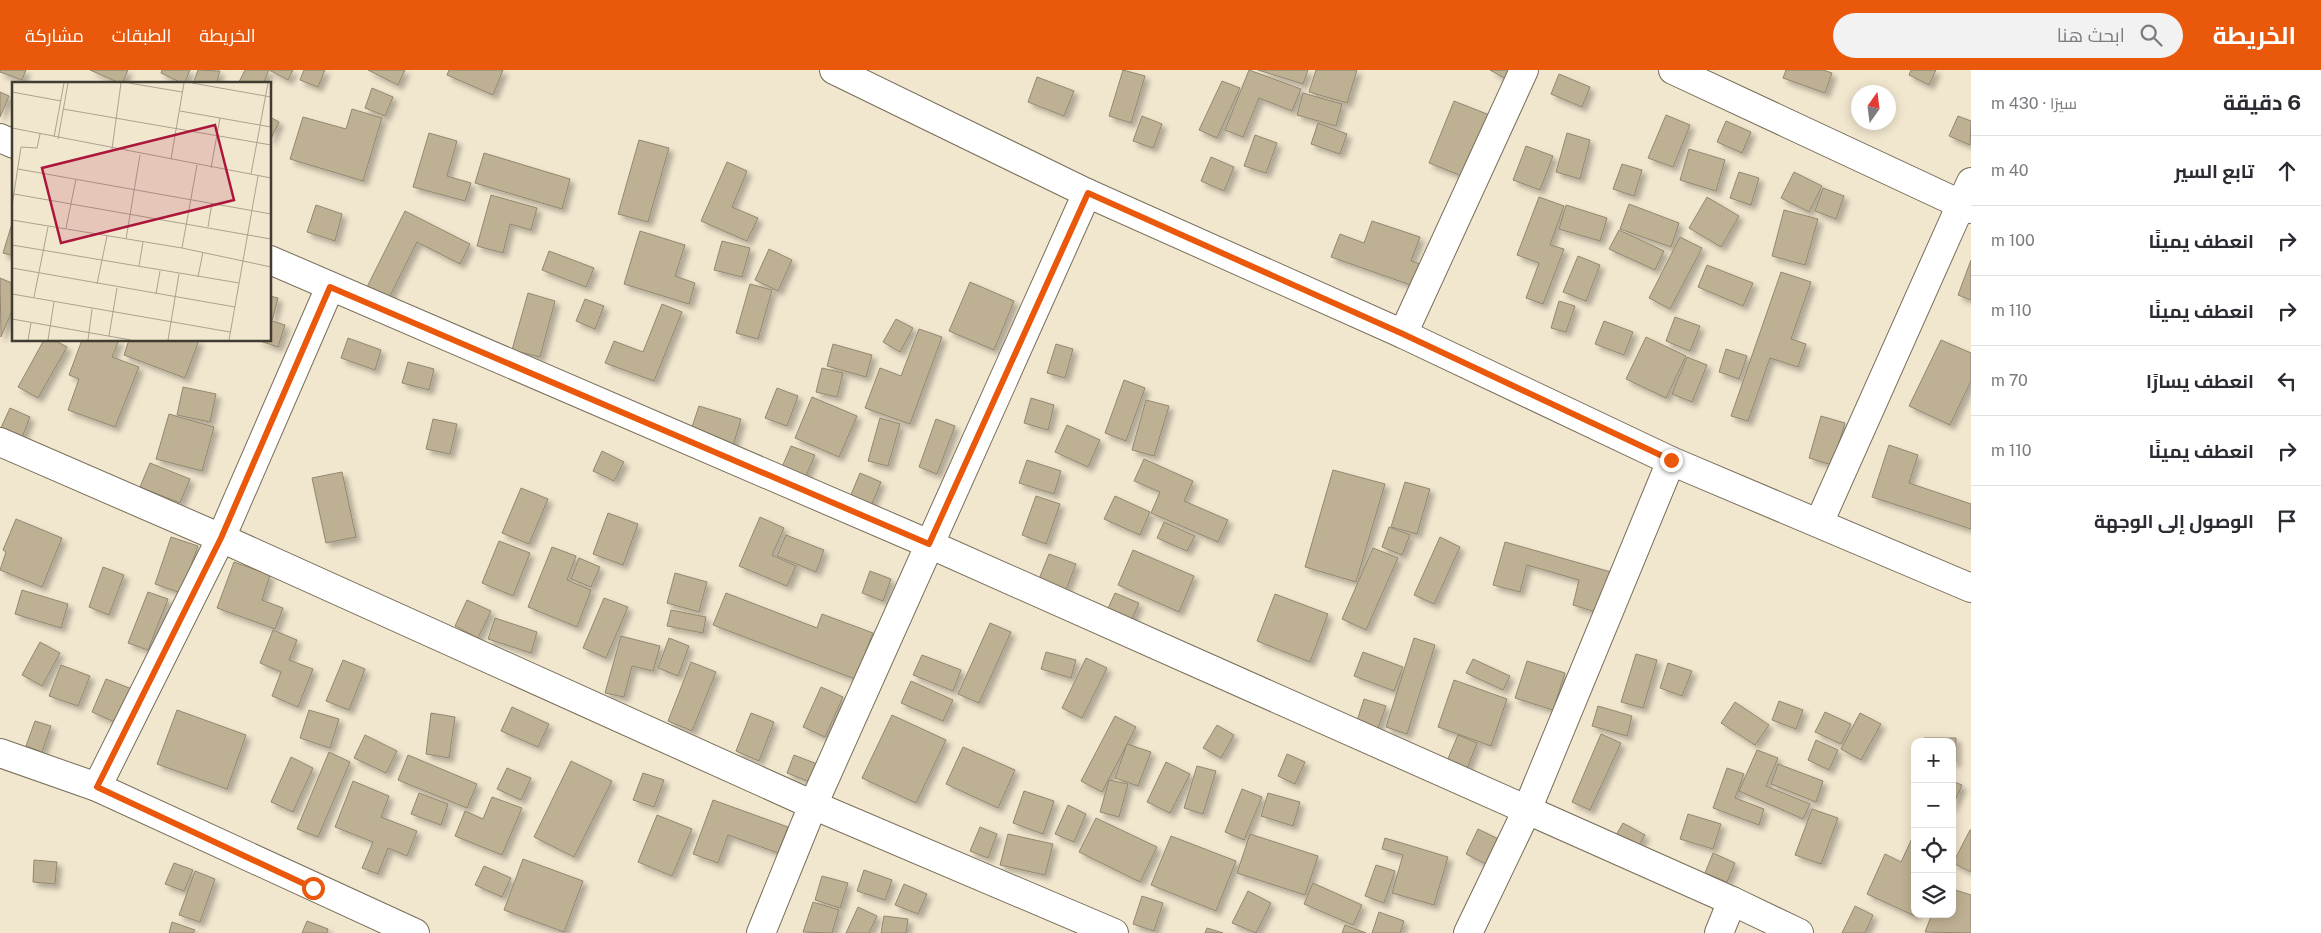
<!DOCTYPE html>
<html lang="ar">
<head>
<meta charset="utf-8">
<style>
	body { margin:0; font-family:"Public Sans",Cairo,sans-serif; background:#f2f2f3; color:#2b2b33; direction:rtl }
	.controls { position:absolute; right:15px; bottom:15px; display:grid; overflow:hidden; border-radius:10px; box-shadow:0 2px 12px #0003 }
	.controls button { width:45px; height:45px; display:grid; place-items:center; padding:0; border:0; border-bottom:1px solid #e1e1e2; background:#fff; color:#2b2b33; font:25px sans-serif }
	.compass { position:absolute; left:1851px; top:15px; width:45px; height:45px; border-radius:50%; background:#fff; box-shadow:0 2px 12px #0003; rotate:14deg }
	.stop { position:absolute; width:15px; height:15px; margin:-11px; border:4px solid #ea580c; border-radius:50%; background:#fff }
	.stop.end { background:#ea580c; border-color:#fff; box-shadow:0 1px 5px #0008 }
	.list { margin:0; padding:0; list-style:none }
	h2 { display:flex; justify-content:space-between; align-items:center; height:65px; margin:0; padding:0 20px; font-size:21px }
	h2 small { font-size:16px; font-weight:400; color:#7c7c81 }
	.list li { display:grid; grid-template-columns:32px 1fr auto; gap:15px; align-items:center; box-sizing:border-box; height:70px; padding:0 20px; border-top:1px solid #e1e1e2 }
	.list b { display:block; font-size:19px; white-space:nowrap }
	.list em { font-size:16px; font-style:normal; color:#7c7c81 }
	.icon { flex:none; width:28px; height:28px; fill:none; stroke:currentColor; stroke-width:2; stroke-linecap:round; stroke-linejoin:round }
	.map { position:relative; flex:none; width:1971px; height:863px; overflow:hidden; direction:ltr }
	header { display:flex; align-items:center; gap:30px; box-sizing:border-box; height:70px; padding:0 25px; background:#ea580c; color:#fff }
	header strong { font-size:24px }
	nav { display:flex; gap:28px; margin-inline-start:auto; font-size:18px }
	.search { width:350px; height:45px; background:#f2f2f3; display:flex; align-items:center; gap:12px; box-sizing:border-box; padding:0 18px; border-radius:28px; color:#7c7c81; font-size:19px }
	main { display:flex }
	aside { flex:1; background:#fff }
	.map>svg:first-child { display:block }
	.building { fill:#beb092; stroke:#928771; filter:url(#shadow) }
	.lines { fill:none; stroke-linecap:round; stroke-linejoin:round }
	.street-casing { stroke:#786e59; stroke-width:30 }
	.secondary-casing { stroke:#786e59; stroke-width:30 }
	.street { stroke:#fff; stroke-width:28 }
	.secondary { stroke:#fff; stroke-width:28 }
	.route { stroke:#ea580c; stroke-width:6 }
	.inset-road { fill:none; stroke:#aba290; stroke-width:1 }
	.view { fill:#ab163a; fill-opacity:0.15; stroke:#ab163a; stroke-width:2.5 }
	.inset-edge { fill:none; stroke:#413c32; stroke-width:2.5 }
</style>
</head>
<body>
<header>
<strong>الخريطة</strong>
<div class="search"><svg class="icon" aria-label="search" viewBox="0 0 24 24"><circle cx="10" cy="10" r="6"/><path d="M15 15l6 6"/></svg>ابحث هنا</div>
<nav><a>الخريطة</a><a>الطبقات</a><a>مشاركة</a></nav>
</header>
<main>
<aside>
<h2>6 دقيقة<small>سيرًا · 430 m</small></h2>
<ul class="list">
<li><svg class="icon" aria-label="ahead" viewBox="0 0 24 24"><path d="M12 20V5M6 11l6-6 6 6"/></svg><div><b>تابع السير</b></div><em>40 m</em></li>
<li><svg class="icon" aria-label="right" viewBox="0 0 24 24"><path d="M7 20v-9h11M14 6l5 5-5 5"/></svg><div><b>انعطف يمينًا</b></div><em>100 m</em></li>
<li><svg class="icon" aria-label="right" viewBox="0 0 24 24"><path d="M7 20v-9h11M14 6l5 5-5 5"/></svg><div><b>انعطف يمينًا</b></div><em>110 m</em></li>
<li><svg class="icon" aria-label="left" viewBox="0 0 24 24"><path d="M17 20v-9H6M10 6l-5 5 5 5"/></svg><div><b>انعطف يسارًا</b></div><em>70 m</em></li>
<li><svg class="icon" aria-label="right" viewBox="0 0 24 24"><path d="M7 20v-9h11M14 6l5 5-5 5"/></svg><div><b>انعطف يمينًا</b></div><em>110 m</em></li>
<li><svg class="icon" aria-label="arrive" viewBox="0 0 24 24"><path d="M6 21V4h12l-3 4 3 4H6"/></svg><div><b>الوصول إلى الوجهة</b></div></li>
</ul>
</aside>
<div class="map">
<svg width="1971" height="863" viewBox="0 0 1971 863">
	<defs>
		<filter id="shadow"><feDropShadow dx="4.5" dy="4.5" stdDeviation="2.5" flood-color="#0004"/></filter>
	</defs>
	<rect width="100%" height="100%" fill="#f1e6ce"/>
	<g class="building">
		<path d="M0,0H26L22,10L0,2Z"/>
		<path d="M90,0H128L122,14Z"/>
		<path d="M162,0H190L184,14L161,3Z"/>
		<path d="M198,0L220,1L216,14H193Z"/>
		<path d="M245,0H293L288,10L269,0L263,14H238Z"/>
		<path d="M304,0H325L318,17L300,10Z"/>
		<path d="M368,0H405L398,15Z"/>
		<path d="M449,0H503L493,25L447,5Z"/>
		<path d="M1123,0L1145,6L1131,53L1109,46Z"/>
		<path d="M1249,0L1301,19L1292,41L1259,28L1243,67L1225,60Z"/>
		<path d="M1258,0H1308L1303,14Z"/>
		<path d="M1316,0H1357L1347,33L1309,22Z"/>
		<path d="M1490,0H1511L1506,9Z"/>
		<path d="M1786,0H1823L1832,3L1825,23L1783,8Z"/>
		<path d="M1911,0H1936L1929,15L1909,5Z"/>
		<path d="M1559,4L1590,17L1582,37L1551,24Z"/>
		<path d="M1037,7L1074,21L1064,46L1028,32Z"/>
		<path d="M1222,11L1240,18L1217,68L1199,60Z"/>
		<path d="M372,18L393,27L385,46L365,38Z"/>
		<path d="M0,22L9,26L0,47Z"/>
		<path d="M1303,23L1342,34L1336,56L1297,45Z"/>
		<path d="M1454,31L1497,48L1472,110L1429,93Z"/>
		<path d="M352,39L382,48L363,111L290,89L303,47L346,59Z"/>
		<path d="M1666,45L1690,55L1673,97L1648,88Z"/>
		<path d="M1142,46L1162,54L1153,78L1133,71Z"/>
		<path d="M1958,46L1971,51L1970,75L1949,66Z"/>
		<path d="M270,47L279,52L270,71Z"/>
		<path d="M1726,51L1751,62L1742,83L1717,72Z"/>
		<path d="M1318,53L1347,64L1340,84L1311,74Z"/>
		<path d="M429,63L457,71L447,106L471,113L465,131L413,117Z"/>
		<path d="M1567,63L1590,70L1580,109L1556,102Z"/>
		<path d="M1255,65L1277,73L1266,103L1244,96Z"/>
		<path d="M639,70L669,78L648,152L618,144Z"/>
		<path d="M1526,76L1553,86L1540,120L1513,110Z"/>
		<path d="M1689,79L1725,90L1716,121L1680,110Z"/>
		<path d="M484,83L570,109L562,139L475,113Z"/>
		<path d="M1211,87L1234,97L1224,121L1201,111Z"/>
		<path d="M727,92L747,101L732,137L758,148L747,171L701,151Z"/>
		<path d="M1622,94L1642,100L1634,126L1613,119Z"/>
		<path d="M1739,102L1759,108L1751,135L1730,128Z"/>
		<path d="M1794,102L1822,116L1809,142L1781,128Z"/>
		<path d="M1823,118L1844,126L1836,149L1815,141Z"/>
		<path d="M491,125L537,138L531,160L510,154L503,183L477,176Z"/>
		<path d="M1539,127L1564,136L1550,175L1564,179L1543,234L1526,228L1539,193L1517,185Z"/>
		<path d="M1707,127L1739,146L1721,177L1689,158Z"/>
		<path d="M1629,134L1679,153L1671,177L1620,159Z"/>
		<path d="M316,135L342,144L335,171L307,162Z"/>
		<path d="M1566,135L1607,148L1600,171L1559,159Z"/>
		<path d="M1784,140L1818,149L1805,195L1772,186Z"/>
		<path d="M405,141L470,174L460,194L417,172L389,228L367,217Z"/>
		<path d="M14,147V186L3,183Z"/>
		<path d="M1372,151L1420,167L1411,191L1427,196L1419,218L1331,187L1340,164L1364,173Z"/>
		<path d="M1619,160L1664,181L1655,200L1609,179Z"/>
		<path d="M640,161L685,175L675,206L695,213L689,234L624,214Z"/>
		<path d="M1680,167L1702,178L1670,239L1649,228Z"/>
		<path d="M722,171L750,178L742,207L714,200Z"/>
		<path d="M769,179L792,190L778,221L755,210Z"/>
		<path d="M549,181L594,198L586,217L542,200Z"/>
		<path d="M1578,186L1600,195L1586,231L1563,222Z"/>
		<path d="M1971,190V230L1958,225Z"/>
		<path d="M1707,195L1753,213L1743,236L1698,217Z"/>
		<path d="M1781,202L1811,212L1791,269L1806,274L1798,297L1770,288L1748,351L1731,346Z"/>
		<path d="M0,208L14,214V236L1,267Z"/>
		<path d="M970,212L1014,231L994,280L949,261Z"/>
		<path d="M750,214L772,220L758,269L736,263Z"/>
		<path d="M528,223L555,231L540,287L512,280Z"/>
		<path d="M270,226L278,228L272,251L285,255L278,277L257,270H270Z"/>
		<path d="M585,229L604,236L595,259L576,251Z"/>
		<path d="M1559,231L1575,236L1566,262L1551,258Z"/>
		<path d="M662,234L682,242L654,311L605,293L614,271L643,282Z"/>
		<path d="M1675,247L1700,256L1690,281L1666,271Z"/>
		<path d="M896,249L913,258L900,282L883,272Z"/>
		<path d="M1604,251L1633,262L1624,285L1595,274Z"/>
		<path d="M919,259L942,267L910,354L865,338L880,298L901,306Z"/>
		<path d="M1646,267L1686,286L1666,328L1626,309Z"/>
		<path d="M348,268L381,280L375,300L341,288Z"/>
		<path d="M44,270H54L67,277L38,328L18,317Z"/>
		<path d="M82,270H119L112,287L139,297L115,357L68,340L79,309L69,305Z"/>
		<path d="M129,270H199L185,308L124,285Z"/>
		<path d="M1941,270L1971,283V311L1950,355L1909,336Z"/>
		<path d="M833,274L872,285L866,307L827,296Z"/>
		<path d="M1056,274L1073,279L1065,308L1047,303Z"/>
		<path d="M1726,279L1747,286L1739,309L1719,302Z"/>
		<path d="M1687,287L1707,295L1692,332L1672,324Z"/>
		<path d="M408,292L434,299L429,320L402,313Z"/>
		<path d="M822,298L843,303L837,327L816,322Z"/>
		<path d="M1124,310L1145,318L1126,371L1105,363Z"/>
		<path d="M183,317L216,324L210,352L177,345Z"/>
		<path d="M777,318L798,326L787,356L765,348Z"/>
		<path d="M812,327L857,346L839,387L795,368Z"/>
		<path d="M1031,328L1054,335L1048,360L1024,353Z"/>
		<path d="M1146,330L1169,336L1154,386L1132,380Z"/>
		<path d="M699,336L741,349L733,376L690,363Z"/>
		<path d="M10,338L30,347L21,370L0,360Z"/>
		<path d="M169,344L214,357L202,401L156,389Z"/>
		<path d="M1821,346L1845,353L1832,395L1809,388Z"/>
		<path d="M880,348L900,354L888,396L868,391Z"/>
		<path d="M433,349L457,354L450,384L426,379Z"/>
		<path d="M936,349L955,356L937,404L919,397Z"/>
		<path d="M1067,355L1100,370L1088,397L1055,382Z"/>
		<path d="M1889,375L1918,385L1909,413L1971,434V459L1872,427Z"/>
		<path d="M791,376L815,385L805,408L782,397Z"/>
		<path d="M602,381L624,392L614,411L593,401Z"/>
		<path d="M1144,389L1193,411L1184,431L1228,450L1218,472L1151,443L1160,422L1134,411Z"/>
		<path d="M1027,390L1061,401L1054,424L1019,413Z"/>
		<path d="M150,393L190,409L180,433L140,417Z"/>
		<path d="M1333,400L1385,414L1356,512L1305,497Z"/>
		<path d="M342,402L356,467L326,473L312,408Z"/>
		<path d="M860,403L881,412L871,436L850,427Z"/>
		<path d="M1405,412L1430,419L1417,464L1391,457Z"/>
		<path d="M521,418L548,429L529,474L502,463Z"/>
		<path d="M1036,426L1060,434L1046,474L1022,465Z"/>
		<path d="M1115,426L1150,442L1140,465L1104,449Z"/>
		<path d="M608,443L638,454L623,495L593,484Z"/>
		<path d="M760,447L784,458L772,485L796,496L787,516L739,496Z"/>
		<path d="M16,449L62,468L42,517L0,500L6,482L3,480Z"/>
		<path d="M1164,452L1195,466L1187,481L1157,468Z"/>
		<path d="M1389,457L1410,465L1402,485L1382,477Z"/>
		<path d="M786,465L824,480L816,502L777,486Z"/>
		<path d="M171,467L198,476L181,523L155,514Z"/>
		<path d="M1440,467L1460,477L1434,534L1414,525Z"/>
		<path d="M499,471L530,483L513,526L482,513Z"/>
		<path d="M1505,472L1611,502L1599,543L1573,535L1579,510L1527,495L1520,522L1493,515Z"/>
		<path d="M552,477L576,486L567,510L591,520L577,557L528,537Z"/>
		<path d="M1373,478L1398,488L1366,560L1342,549Z"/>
		<path d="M1133,480L1194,506L1179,542L1118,515Z"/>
		<path d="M1049,484L1076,494L1066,520L1039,509Z"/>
		<path d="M579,488L600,497L591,517L571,509Z"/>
		<path d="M234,492L270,505L262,530L283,538L275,559L217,538Z"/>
		<path d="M103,497L124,505L109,545L89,537Z"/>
		<path d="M870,501L891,509L883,531L862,523Z"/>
		<path d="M675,503L707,512L699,542L667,533Z"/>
		<path d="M22,520L68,534L61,558L15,544Z"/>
		<path d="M148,522L168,529L148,580L128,573Z"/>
		<path d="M726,523L817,558L822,544L873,563L855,609L713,555Z"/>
		<path d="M1115,523L1139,533L1129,556L1105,545Z"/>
		<path d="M1275,524L1328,544L1310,592L1257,571Z"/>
		<path d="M604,528L628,537L606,588L583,578Z"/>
		<path d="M467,530L491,541L478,568L455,556Z"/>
		<path d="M671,540L706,547L703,563L667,556Z"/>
		<path d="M495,548L537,562L531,583L488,569Z"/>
		<path d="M990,553L1011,562L979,633L958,624Z"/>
		<path d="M273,560L297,570L289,590L313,599L298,637L272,626L281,602L260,593Z"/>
		<path d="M621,566L660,576L653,601L632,596L624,627L605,623Z"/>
		<path d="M669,568L689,576L678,606L658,598Z"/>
		<path d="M1414,568L1435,575L1407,664L1386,657Z"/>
		<path d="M40,572L60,583L42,616L22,605Z"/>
		<path d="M1046,582L1076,590L1071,608L1041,599Z"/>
		<path d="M1363,582L1403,597L1394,621L1354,606Z"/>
		<path d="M1636,584L1657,590L1643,638L1621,632Z"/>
		<path d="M922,585L961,600L953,621L913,605Z"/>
		<path d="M1086,588L1107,598L1082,648L1062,638Z"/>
		<path d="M1473,589L1510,606L1503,620L1466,603Z"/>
		<path d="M343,590L365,599L349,640L326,631Z"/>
		<path d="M1527,591L1565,603L1553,640L1515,628Z"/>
		<path d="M691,592L716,602L692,661L668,651Z"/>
		<path d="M1668,593L1692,601L1682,626L1660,618Z"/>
		<path d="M61,595L90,606L78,636L49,626Z"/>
		<path d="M106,609L132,619L117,653L92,642Z"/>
		<path d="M1454,610L1507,629L1491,676L1438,657Z"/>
		<path d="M911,611L953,630L943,651L901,633Z"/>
		<path d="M821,617L843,627L825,667L803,657Z"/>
		<path d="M1364,629L1386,636L1377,661L1356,654Z"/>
		<path d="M1779,631L1803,640L1796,659L1772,650Z"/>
		<path d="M1735,632L1769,655L1755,675L1721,653Z"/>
		<path d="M1598,636L1632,646L1627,666L1592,656Z"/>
		<path d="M512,637L549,654L538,677L501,661Z"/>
		<path d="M177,640L246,665L227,719L157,694Z"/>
		<path d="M309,640L339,649L330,678L300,668Z"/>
		<path d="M1825,642L1851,654L1841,674L1815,662Z"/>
		<path d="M431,643L455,647L449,688L426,684Z"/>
		<path d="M751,643L774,652L759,691L736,681Z"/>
		<path d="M1860,643L1881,654L1861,690L1841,679Z"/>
		<path d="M892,645L946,670L916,733L862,708Z"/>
		<path d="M1115,646L1136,657L1102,722L1081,711Z"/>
		<path d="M35,651L51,656L42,682L26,676Z"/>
		<path d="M1217,655L1234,665L1221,688L1203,678Z"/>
		<path d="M1601,664L1621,673L1590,740L1572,732Z"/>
		<path d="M365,665L397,681L386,703L354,688Z"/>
		<path d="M1458,665L1477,673L1467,699L1447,691Z"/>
		<path d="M1924,668H1956V692H1952V672H1924Z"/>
		<path d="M1816,670L1838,680L1829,700L1808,690Z"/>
		<path d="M1127,674L1151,682L1138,716L1115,708Z"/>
		<path d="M963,677L1015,700L998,738L946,714Z"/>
		<path d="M1757,680L1778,688L1766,716L1810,734L1803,749L1739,721Z"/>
		<path d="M329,682L350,692L318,767L297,759Z"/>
		<path d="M1287,684L1305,692L1295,714L1278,706Z"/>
		<path d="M408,685L477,714L467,738L398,710Z"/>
		<path d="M794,685L817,694L810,712L787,703Z"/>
		<path d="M291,687L313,698L293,742L271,732Z"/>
		<path d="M571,691L612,711L574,787L534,767Z"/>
		<path d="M1166,692L1190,704L1170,743L1147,732Z"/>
		<path d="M1778,694L1823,711L1816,732L1771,714Z"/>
		<path d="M1197,696L1216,701L1203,744L1184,738Z"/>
		<path d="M507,698L531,708L521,730L497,719Z"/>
		<path d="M1727,698L1744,704L1735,728L1764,739L1759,755L1713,738Z"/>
		<path d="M643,703L664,710L654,737L633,730Z"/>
		<path d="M1109,710L1128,714L1119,747L1100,742Z"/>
		<path d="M353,711L389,726L381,747L417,761L407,786L388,778L378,804L362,798L373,772L335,757Z"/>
		<path d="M1952,711L1962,715L1952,738Z"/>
		<path d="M1242,719L1262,727L1244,770L1225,762Z"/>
		<path d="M1024,721L1054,731L1043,764L1013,753Z"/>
		<path d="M419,723L448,734L441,755L411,744Z"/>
		<path d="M1268,723L1300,732L1293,756L1261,746Z"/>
		<path d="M492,727L522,738L502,785L455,766L465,741L483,749Z"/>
		<path d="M713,730L788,757L778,783L728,765L718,793L693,784Z"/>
		<path d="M1068,735L1086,744L1074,772L1055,764Z"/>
		<path d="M1812,739L1838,748L1821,794L1795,785Z"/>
		<path d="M1688,744L1721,754L1713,779L1680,769Z"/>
		<path d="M657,745L692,759L672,806L638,792Z"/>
		<path d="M1096,748L1157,777L1140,812L1079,782Z"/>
		<path d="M1623,753L1645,765L1630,791L1608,779Z"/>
		<path d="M980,757L997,764L988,788L970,781Z"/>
		<path d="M1478,759L1513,776L1500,801L1466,784Z"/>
		<path d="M1970,760H1971V802L1953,793Z"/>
		<path d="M1915,762L1916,844L1915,846L1867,824L1885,784L1901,792Z"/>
		<path d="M1008,764L1053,774L1045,805L1000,795Z"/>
		<path d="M1250,764L1318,786L1305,825L1237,803Z"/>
		<path d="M1171,766L1236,791L1216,841L1151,815Z"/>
		<path d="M1385,768L1448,787L1434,835L1392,823L1403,785L1382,779Z"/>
		<path d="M1713,783L1735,793L1727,812L1705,803Z"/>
		<path d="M523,789L583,811L564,862L504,840Z"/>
		<path d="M34,790L57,792L55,814L33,812Z"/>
		<path d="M174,793L193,800L184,821L165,814Z"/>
		<path d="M1376,795L1395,801L1384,833L1365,826Z"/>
		<path d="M484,796L511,808L502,827L475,815Z"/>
		<path d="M864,800L892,810L885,830L857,821Z"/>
		<path d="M195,801L215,809L200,852L179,845Z"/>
		<path d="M822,806L848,813L840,838L815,830Z"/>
		<path d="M1313,813L1362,835L1353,855L1304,834Z"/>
		<path d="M904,814L927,824L918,844L895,835Z"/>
		<path d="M1952,819L1971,825V863L1925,862L1932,844H1952Z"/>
		<path d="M1248,821L1271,833L1256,863L1232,853Z"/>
		<path d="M1142,826L1163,833L1154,861L1133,854Z"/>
		<path d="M813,832L839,840L832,863L803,862Z"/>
		<path d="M1855,836L1873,845L1865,863H1842Z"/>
		<path d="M858,837L877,846L869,863H846Z"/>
		<path d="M1379,842L1404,851L1400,863H1372Z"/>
		<path d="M884,846L908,849L906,863H881Z"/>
		<path d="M307,851L328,859L327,863H302Z"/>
		<path d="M172,852L195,860L193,863H169Z"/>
		<path d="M1345,855L1366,863H1342Z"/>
		<path d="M1207,858L1223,863H1205Z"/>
	</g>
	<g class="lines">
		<defs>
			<g id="street">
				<path d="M1673,0L1971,139"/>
				<path d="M0,68L14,74"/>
				<path d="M270,190L929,474L1732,831L1799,863"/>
				<path d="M1403,264L1524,0"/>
				<path d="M0,372L221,468L813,735L1114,863"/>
				<path d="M1819,453L1971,112"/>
				<path d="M0,683L97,717L415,863"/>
				<path d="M97,717L221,468L330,217"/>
				<path d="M761,863L813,735L1087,123"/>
				<path d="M1468,863L1527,740L1671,391"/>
				<path d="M1719,863L1732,831"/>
			</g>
			<path id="secondary" d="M834,0L1087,123L1403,264L1671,391L1971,518"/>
		</defs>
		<use href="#street" class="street-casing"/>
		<use href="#secondary" class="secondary-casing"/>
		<use href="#street" class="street"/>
		<use href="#secondary" class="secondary"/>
	</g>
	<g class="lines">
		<path class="route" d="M313,818L97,717L221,468L330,217L929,474L1088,123L1403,264L1671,390"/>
	</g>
	<g transform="translate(12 12)">
		<rect width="259" height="259" fill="#f1e6ce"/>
		<path class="inset-road" d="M117,1L170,10M180,1L259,15M0,10L49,19M51,27L259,63M168,29L259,45M0,46L259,96M42,55L52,1M46,57L56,1M100,67L109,1M159,77L172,1M199,86L208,36M6,87L259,132M239,92L256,1M2,112L259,157M0,124L9,65L25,66L28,52M0,138L170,166L259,185M196,145L200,121M54,146L64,97M114,157L128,73M0,163L227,201M170,166L185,83M127,184L131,160M0,186L223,225M186,195L191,170M85,202L95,154M0,212L218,250M144,212L148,189M22,215L36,145M0,237L119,258M97,254L105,206M16,258L19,241M36,258L42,220M76,258L80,227M156,258L167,192M217,258L246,94"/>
		<path class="view" d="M203,43L222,118L49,161L30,86Z"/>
		<rect width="259" height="259" class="inset-edge"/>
	</g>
</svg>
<div class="controls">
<button>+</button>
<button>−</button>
<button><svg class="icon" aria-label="locate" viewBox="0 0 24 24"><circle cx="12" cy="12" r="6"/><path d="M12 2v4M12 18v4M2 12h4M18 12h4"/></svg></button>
<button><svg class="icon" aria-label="layers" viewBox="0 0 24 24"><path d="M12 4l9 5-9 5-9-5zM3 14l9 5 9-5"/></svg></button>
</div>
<svg class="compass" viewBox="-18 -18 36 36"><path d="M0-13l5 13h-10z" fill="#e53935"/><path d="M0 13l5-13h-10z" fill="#7c7c81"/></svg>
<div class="stop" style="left:313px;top:818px"></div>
<div class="stop end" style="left:1671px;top:390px"></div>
</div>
</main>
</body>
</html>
